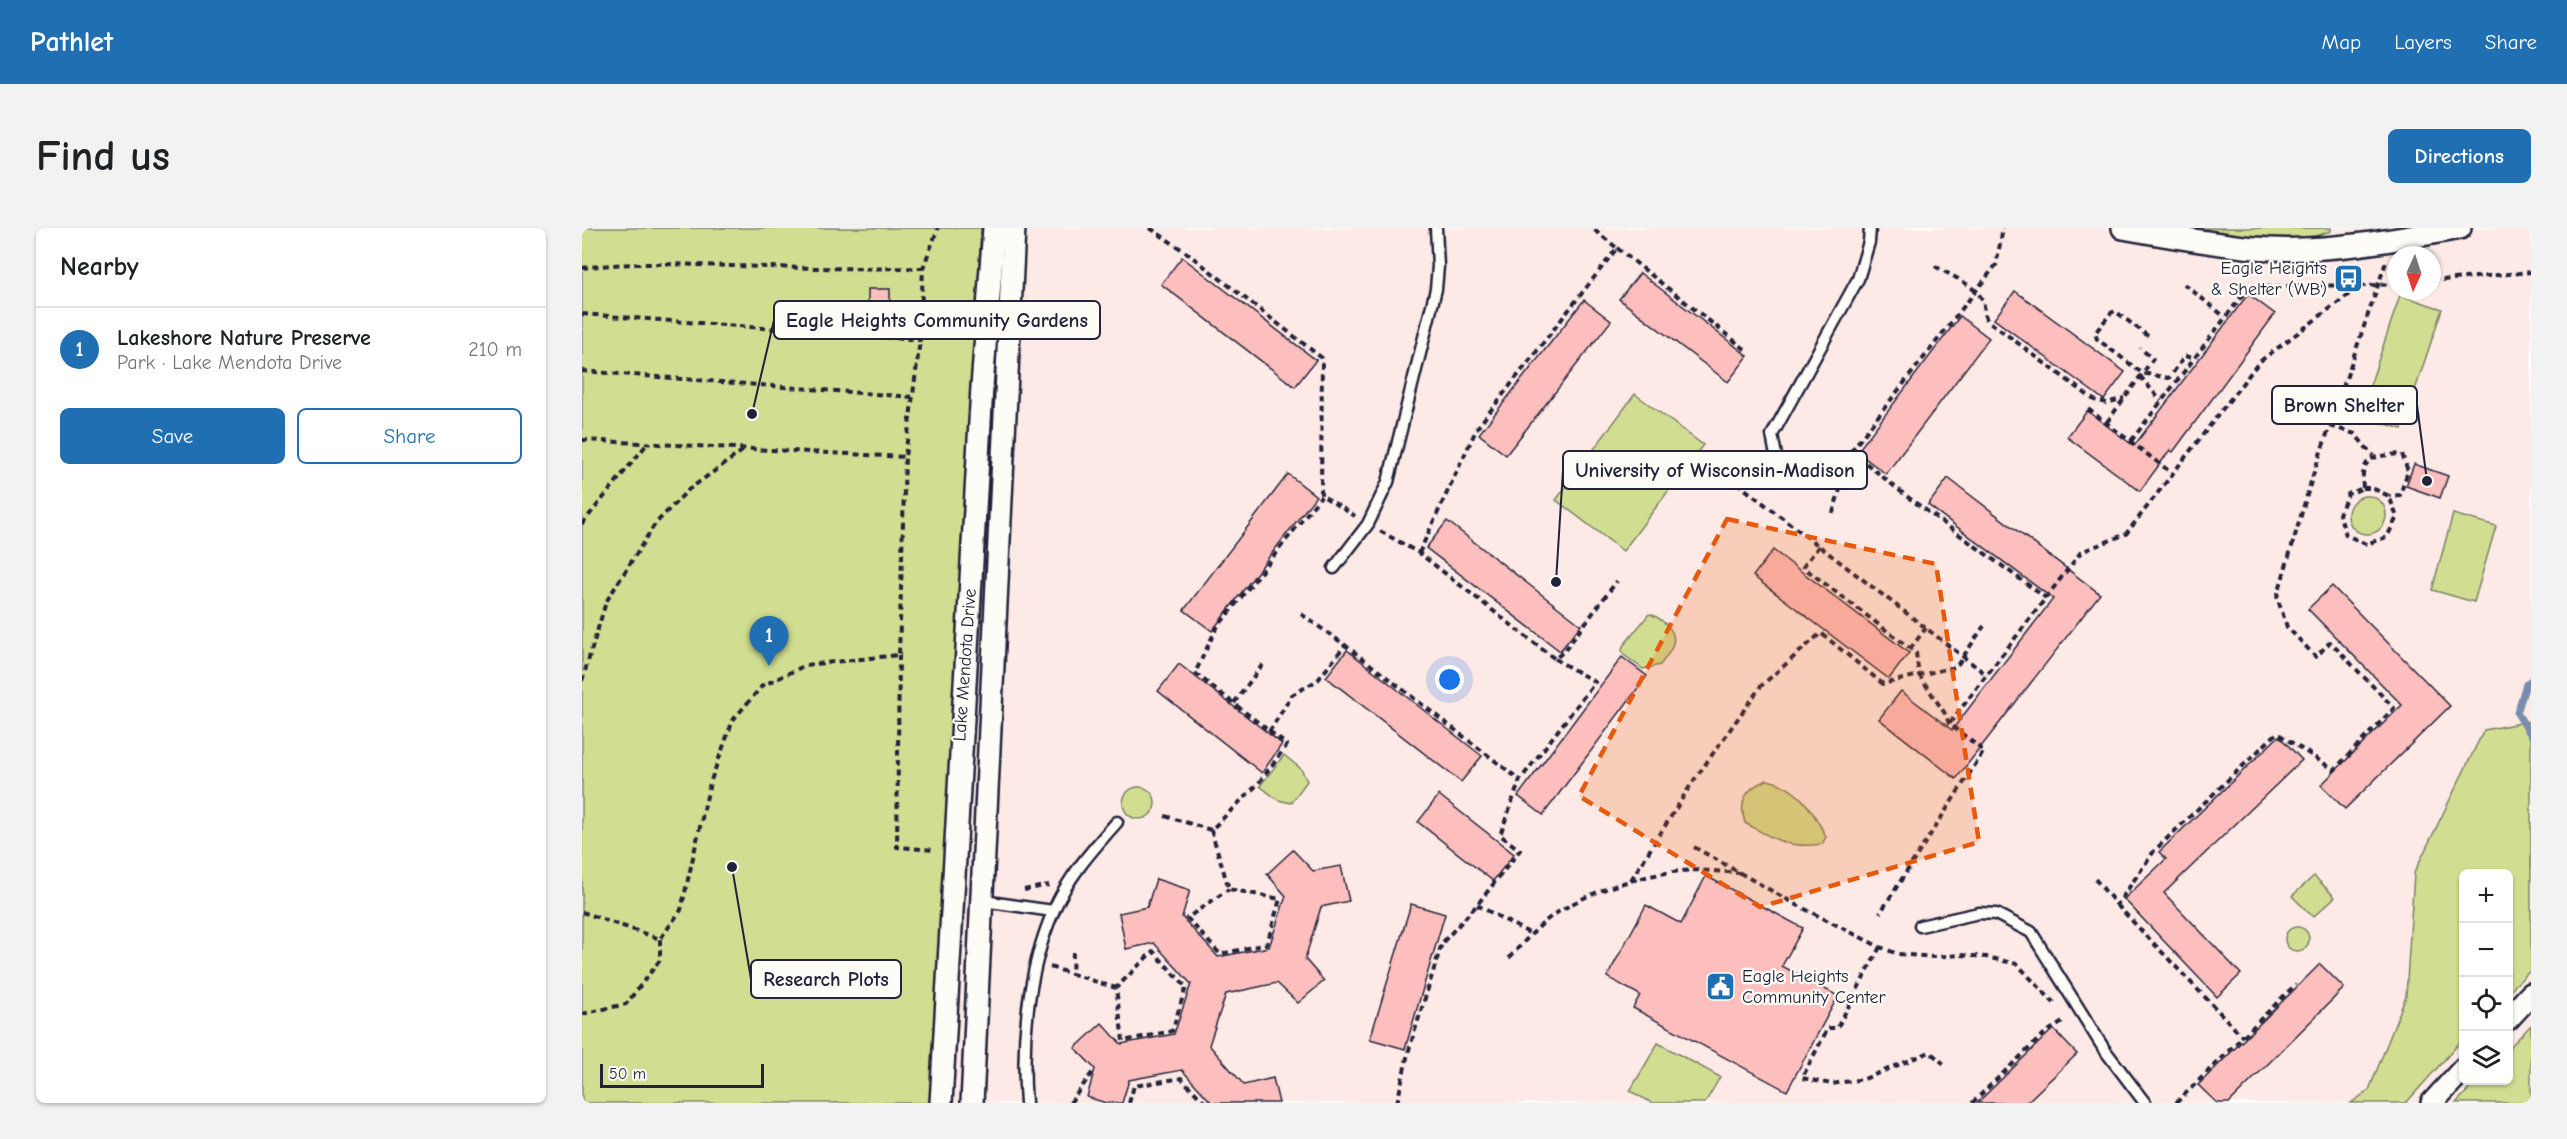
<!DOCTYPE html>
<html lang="en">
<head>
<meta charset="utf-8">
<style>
	body { margin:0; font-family:"Comic Neue",sans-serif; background:#f2f2f2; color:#202124 }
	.controls { position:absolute; right:18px; bottom:18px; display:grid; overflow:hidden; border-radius:9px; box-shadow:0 2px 4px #0004 }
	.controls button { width:54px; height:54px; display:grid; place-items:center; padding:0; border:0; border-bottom:2px solid #e0e0e0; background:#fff; color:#202124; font:30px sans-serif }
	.compass { position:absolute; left:1805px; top:18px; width:54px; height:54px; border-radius:50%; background:#fff; box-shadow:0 2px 4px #0004; rotate:183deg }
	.scale { position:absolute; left:18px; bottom:15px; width:164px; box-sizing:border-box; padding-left:6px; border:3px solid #22223b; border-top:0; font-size:16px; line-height:21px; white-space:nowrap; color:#22223b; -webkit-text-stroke:4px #fdfcf7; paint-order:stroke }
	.you { position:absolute; left:868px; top:452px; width:21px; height:21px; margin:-15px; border:4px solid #fff; border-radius:50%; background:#1a73e8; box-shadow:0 0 0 9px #1a73e833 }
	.badge { display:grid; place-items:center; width:39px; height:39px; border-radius:50%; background:#1f6fb2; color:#fff; font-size:20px; font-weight:700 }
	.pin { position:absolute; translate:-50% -50px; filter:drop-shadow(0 2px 3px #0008) }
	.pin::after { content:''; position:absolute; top:32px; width:21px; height:18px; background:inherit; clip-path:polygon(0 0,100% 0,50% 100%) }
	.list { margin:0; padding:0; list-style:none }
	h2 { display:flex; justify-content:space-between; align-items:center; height:78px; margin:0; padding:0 24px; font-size:26px }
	h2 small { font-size:20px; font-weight:400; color:#757577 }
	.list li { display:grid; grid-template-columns:39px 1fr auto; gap:18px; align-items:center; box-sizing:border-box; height:84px; padding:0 24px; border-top:2px solid #e0e0e0 }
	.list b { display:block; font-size:22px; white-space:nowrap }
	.list p { margin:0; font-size:20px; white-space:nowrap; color:#757577 }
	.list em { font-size:20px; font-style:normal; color:#757577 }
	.actions { display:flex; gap:12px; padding:18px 24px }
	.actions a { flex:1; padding:14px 0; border:2px solid #1f6fb2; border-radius:9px; text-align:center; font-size:21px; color:#1f6fb2 }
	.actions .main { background:#1f6fb2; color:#fff }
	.icon { flex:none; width:33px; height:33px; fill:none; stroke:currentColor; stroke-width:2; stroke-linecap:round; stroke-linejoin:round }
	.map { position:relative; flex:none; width:1949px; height:875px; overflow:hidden; border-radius:9px }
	header { display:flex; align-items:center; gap:36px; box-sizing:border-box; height:84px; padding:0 30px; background:#1f6fb2; color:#fff }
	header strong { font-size:28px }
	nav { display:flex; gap:33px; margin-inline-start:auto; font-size:21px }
	.intro { display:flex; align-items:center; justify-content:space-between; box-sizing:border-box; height:144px; padding:0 36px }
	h1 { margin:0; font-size:42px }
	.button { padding:15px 27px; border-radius:9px; background:#1f6fb2; color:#fff; font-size:21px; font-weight:700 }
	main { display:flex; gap:36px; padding:0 36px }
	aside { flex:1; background:#fff; border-radius:9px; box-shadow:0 2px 4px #0004 }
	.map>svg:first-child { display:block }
	.built { fill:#fdeae6; fill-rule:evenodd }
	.green { fill:#d1de91; stroke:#7a8066; stroke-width:1.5 }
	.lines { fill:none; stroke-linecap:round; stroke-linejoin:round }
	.stream { stroke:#788dad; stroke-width:7 }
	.building { fill:#fcbfbd; stroke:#22223b; stroke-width:1.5 }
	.service-casing { stroke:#22223b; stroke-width:15 }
	.minor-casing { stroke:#22223b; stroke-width:26 }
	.path { stroke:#22223b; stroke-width:4; stroke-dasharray:6 4.5; stroke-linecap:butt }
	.service { stroke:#fdfcf7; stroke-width:10 }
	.minor { stroke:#fdfcf7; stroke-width:21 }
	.marked { fill:#e8590c; fill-opacity:0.2; stroke:#e8590c; stroke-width:4.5; stroke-dasharray:12 8; stroke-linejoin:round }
	.labels { text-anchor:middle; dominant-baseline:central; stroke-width:4.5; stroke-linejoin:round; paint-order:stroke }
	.poi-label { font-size:18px; fill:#22223b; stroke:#fdfcf7; text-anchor:end }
	.street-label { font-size:18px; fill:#22223b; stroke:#fdfcf7 }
	.leader { fill:none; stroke:#22223b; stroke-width:2 }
	.callout-dot { fill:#22223b; stroke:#fdfcf7; stroke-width:2 }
	.callout { fill:#fdfcf7; stroke:#22223b; stroke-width:2 }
	.callout-label { font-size:20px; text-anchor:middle; font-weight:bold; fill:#22223b }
</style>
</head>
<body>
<header>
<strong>Pathlet</strong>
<nav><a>Map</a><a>Layers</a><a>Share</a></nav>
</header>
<div class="intro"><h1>Find us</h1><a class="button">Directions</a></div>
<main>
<aside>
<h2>Nearby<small></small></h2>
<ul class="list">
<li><span class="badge">1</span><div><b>Lakeshore Nature Preserve</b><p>Park · Lake Mendota Drive</p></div><em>210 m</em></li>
</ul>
<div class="actions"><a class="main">Save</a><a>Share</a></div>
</aside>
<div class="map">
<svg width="1949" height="875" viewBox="0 0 1949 875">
	<rect width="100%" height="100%" fill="#fdfcf7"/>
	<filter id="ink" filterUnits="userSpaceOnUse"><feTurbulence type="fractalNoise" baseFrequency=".0167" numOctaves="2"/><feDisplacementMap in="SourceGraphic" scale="12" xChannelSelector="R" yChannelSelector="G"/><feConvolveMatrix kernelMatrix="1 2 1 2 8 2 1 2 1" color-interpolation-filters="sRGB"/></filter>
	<g filter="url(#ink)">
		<path class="built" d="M0,0H1949V875H0ZM1814,27H1850V63H1814ZM1882,646H1926V852H1882Z"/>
		<g class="green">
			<path d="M0,0H399L349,875H0Z"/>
			<path d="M1582,0H1749V3L1727,10L1702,13Z"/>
			<path d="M1818,67L1860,81L1820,201L1778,188Z"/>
			<path d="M1053,166L1121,217L1041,323L974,272Z"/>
			<circle cx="1785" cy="287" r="19"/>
			<path d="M1871,286L1914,298L1892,374L1850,362Z"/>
			<path d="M1067,386C1073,387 1075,389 1080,393C1100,408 1091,421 1078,437L1061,441L1042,427L1040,423L1041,418Z"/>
			<path d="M1949,493V742L1927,763L1926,646H1882L1881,811L1824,875H1769L1787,862L1824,768L1832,645L1902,502Z"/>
			<path d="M702,527L719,541L725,553L709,575L696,572L678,558Z"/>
			<path d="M1185,552C1216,558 1231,582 1244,609L1240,616C1205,621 1192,611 1163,595C1156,573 1164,560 1185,552Z"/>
			<circle cx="557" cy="575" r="16"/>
			<path d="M1732,648L1753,669L1731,689L1710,668Z"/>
			<circle cx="1715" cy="711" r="12"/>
			<path d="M1949,797V875H1874L1895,853L1926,852L1927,820Z"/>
			<path d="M1076,815L1138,849L1123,875H1070L1048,863Z"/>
		</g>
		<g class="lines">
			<path class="stream" d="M1949,452L1944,456L1935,485L1949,507"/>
		</g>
		<g class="building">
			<path d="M600,29L734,132L713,159L579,56Z"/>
			<path d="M1058,45L1166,128L1146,154L1037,71Z"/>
			<rect x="286" y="61" width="22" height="27"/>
			<path d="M1433,63L1543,144L1522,172L1412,91Z"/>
			<path d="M1666,66L1693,86L1591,224L1588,222L1558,263L1485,209L1505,183L1552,218Z"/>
			<path d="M1002,72L1029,93L924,227L897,206Z"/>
			<path d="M1378,88L1407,110L1304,246L1275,224Z"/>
			<path d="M1832,236L1866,248L1858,270L1824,258Z"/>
			<path d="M706,246L734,268L630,403L602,382Z"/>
			<path d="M1366,250L1518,366L1374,551L1297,491L1319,463L1370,502L1471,371L1346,277Z"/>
			<path d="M865,293L999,397L978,423L844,320Z"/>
			<path d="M1191,322L1327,425L1307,451L1171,348Z"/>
			<path d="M1750,358L1868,478L1763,581L1739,557L1820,477L1726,381Z"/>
			<path d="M765,422L900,528L879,554L744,449Z"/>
			<path d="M1040,429L1065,448L961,587L936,568Z"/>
			<path d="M597,436L700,516L680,545L576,463Z"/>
			<path d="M1697,508L1720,532L1582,665L1659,746L1635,769L1542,671L1584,631L1577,624Z"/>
			<path d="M857,567L932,626L911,653L836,594Z"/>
			<path d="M711,622L731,643L759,638L767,673L739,679L723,731L742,753L716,775L695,755L644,766L627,817L662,857L691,850L697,875H630L600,842L547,852L540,875H524L505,869L513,841L493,820L520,795L539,816L592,806L609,756L572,715L544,721L537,685L565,679L574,651L608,662L600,689L636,729L687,719L704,668L685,646Z"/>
			<path d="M1124,648L1221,700L1200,738L1256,768L1205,863L1051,780L1058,767L1025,749L1064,677L1099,696Z"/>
			<path d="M829,676L863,686L823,821L788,811Z"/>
			<path d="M1738,736L1762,760L1647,875H1635L1616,857Z"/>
			<path d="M1471,801L1495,826L1444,875H1395Z"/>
		</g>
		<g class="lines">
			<defs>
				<g id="service">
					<path d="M1197,243L1190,207L1276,51L1287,14L1288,0"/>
					<path d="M752,340L786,296L806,254L854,61L856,38L854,0"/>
					<path d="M401,673L471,683"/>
					<path d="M1338,698L1397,685L1414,686L1449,704L1522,821L1563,875"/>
					<path d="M444,875C439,813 446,742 471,684C485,650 511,621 535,594"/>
				</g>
				<g id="minor">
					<path d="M1541,0C1585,8 1629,16 1673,20C1736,26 1815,12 1878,0"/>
					<path d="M1926,791L1949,766"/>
					<path d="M359,875L400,159L412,0"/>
					<path d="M390,875L432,0"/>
					<path d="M1850,875L1882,840"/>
				</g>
			</defs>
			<use href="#service" class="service-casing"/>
			<use href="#minor" class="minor-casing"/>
			<g class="path">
				<path d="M568,0L605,25L740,130L739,267L773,288"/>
				<path d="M1035,20L1164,122"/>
				<path d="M1353,38C1367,47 1394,57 1401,73C1403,79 1402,86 1405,92L1512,172L1525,175L1542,170"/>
				<path d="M0,40C50,33 102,37 152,38C215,40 278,41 341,40"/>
				<path d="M1850,53L1949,44"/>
				<path d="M1602,56L1643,89"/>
				<path d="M0,86L338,112L341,40L356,0"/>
				<path d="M1566,108L1533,83L1529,85L1513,105L1515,111L1560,145L1587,150L1603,128L1611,130"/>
				<path d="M0,143L330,169"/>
				<path d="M1558,148L1579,173"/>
				<path d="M1506,181L1591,246"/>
				<path d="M1525,194L1571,131L1558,120"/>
				<path d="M1748,198L1773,206L1791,228"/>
				<path d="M0,212L323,229L338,112"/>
				<path d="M1549,213L1666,60L1724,57L1778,58L1814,56"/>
				<path d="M1269,223L1414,37L1421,0"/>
				<path d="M1155,255L1405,447"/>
				<path d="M1781,260H1790L1807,268L1815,289L1805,309L1784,316L1764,307L1757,286L1766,266Z"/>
				<path d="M1781,260C1778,227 1793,228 1820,226L1826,243L1818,267L1807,268"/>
				<path d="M1251,285L1269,223L1323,267L1464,370"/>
				<path d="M0,296L65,216"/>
				<path d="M798,303L837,325L973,431L983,422L1035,353"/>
				<path d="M1237,318L1221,339L1334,425L1337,447L1374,439L1402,398"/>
				<path d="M837,325L895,200L1035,20L1010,0"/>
				<path d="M719,386L763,417L938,552"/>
				<path d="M1328,421L1344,400"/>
				<path d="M317,427L315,619L353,622"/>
				<path d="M0,453L24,374L73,296L106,262L163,221"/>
				<path d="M652,475L681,436"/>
				<path d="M1368,495L1499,324L1544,306L1677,134L1778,58"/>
				<path d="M687,504L710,467L736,452L763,417"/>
				<path d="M583,588L629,602L676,556L705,517L613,445L634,401L739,268"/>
				<path d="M629,602L647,661L698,671L685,716L638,726L605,690L647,661"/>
				<path d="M1112,619L1213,676L1298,719L1316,726L1352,729L1378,727L1404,729L1435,736L1472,775"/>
				<path d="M1513,651L1535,677L1572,623L1695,505L1752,542L1812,480L1748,414L1734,429L1705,399L1695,369L1730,250L1804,34"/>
				<path d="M1049,652L1110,555L1179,458L1239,405L1301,456L1337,447L1364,487L1367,496L1402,523L1298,685"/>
				<path d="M442,662L467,657"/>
				<path d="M895,677L949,706"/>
				<path d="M1535,677L1661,809"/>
				<path d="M0,684L78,711L99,682L128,555L151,492L180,458L224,437L317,427L323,229"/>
				<path d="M1298,719L1255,800H1246L1220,850L1249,856L1282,851L1348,824L1362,836"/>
				<path d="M491,724L490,746L534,760L541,813L590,803L604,759L571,723L534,760"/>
				<path d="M927,730C941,715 954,700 970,688C1007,663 1055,648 1099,643C1118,641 1140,644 1159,645"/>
				<path d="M468,739L490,746"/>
				<path d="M0,786L44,776L78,732V711"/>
				<path d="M488,875L513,841"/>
				<path d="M547,875L552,858L599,850L623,875"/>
				<path d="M815,875L826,825L860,715L895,677L938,622L918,607L938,552L1013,454L973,431"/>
				<path d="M1390,875L1463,805L1484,792"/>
				<path d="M1594,875L1714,756"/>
			</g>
			<use href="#service" class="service"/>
			<use href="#minor" class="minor"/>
		</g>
	</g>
	<path class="marked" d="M1145,291L1354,336L1397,614L1178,679L997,568Z"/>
	<defs>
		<symbol id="bus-square" viewBox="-11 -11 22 22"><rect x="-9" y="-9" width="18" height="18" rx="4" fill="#1f6fb2" stroke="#fdfcf7"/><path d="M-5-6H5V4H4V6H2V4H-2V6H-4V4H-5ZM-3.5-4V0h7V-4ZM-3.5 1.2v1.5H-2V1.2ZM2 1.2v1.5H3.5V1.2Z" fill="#fff"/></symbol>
		<symbol id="civic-square" viewBox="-11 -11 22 22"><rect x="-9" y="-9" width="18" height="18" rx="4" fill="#1f6fb2" stroke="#fdfcf7"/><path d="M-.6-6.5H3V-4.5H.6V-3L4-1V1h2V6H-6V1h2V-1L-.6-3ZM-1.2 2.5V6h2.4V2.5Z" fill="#fff"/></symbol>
	</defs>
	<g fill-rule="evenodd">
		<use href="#bus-square" x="1750" y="34" width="33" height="33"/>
		<use href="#civic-square" x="1122" y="742" width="33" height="33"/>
	</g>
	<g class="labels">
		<g class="poi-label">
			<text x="1745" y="40">Eagle Heights<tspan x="1745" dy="21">&amp; Shelter (WB)</tspan></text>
			<text x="1160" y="748" text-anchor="start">Eagle Heights<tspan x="1160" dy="21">Community Center</tspan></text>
		</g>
		<g class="street-label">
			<text transform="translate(383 437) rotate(-86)">Lake Mendota Drive</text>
		</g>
	</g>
	<path class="leader" d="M170 186L192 92M1845 253L1835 177M974 354L981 242M150 639L169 751"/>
	<g class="callout-dot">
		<circle cx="170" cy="186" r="6"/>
		<circle cx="1845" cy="253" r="6"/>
		<circle cx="974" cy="354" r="6"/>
		<circle cx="150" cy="639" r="6"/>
	</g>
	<g class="callout">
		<rect x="192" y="73" width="326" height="38" rx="6"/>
		<rect x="1690" y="158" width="145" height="38" rx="6"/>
		<rect x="981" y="223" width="304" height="38" rx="6"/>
		<rect x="169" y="732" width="150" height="38" rx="6"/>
	</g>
	<g class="callout-label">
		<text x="355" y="99">Eagle Heights Community Gardens</text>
		<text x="1762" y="184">Brown Shelter</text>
		<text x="1133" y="249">University of Wisconsin-Madison</text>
		<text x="244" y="758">Research Plots</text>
	</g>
</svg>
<div class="controls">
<button>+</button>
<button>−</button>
<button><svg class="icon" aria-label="locate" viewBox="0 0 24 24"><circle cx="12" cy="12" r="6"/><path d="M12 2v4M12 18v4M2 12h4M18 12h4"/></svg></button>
<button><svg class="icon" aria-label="layers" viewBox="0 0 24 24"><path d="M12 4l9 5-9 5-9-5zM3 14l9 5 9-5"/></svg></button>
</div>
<svg class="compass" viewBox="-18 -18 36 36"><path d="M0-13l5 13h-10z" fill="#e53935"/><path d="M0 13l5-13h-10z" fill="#757577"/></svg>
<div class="scale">50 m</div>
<div class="you"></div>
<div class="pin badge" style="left:187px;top:438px">1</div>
</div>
</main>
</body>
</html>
